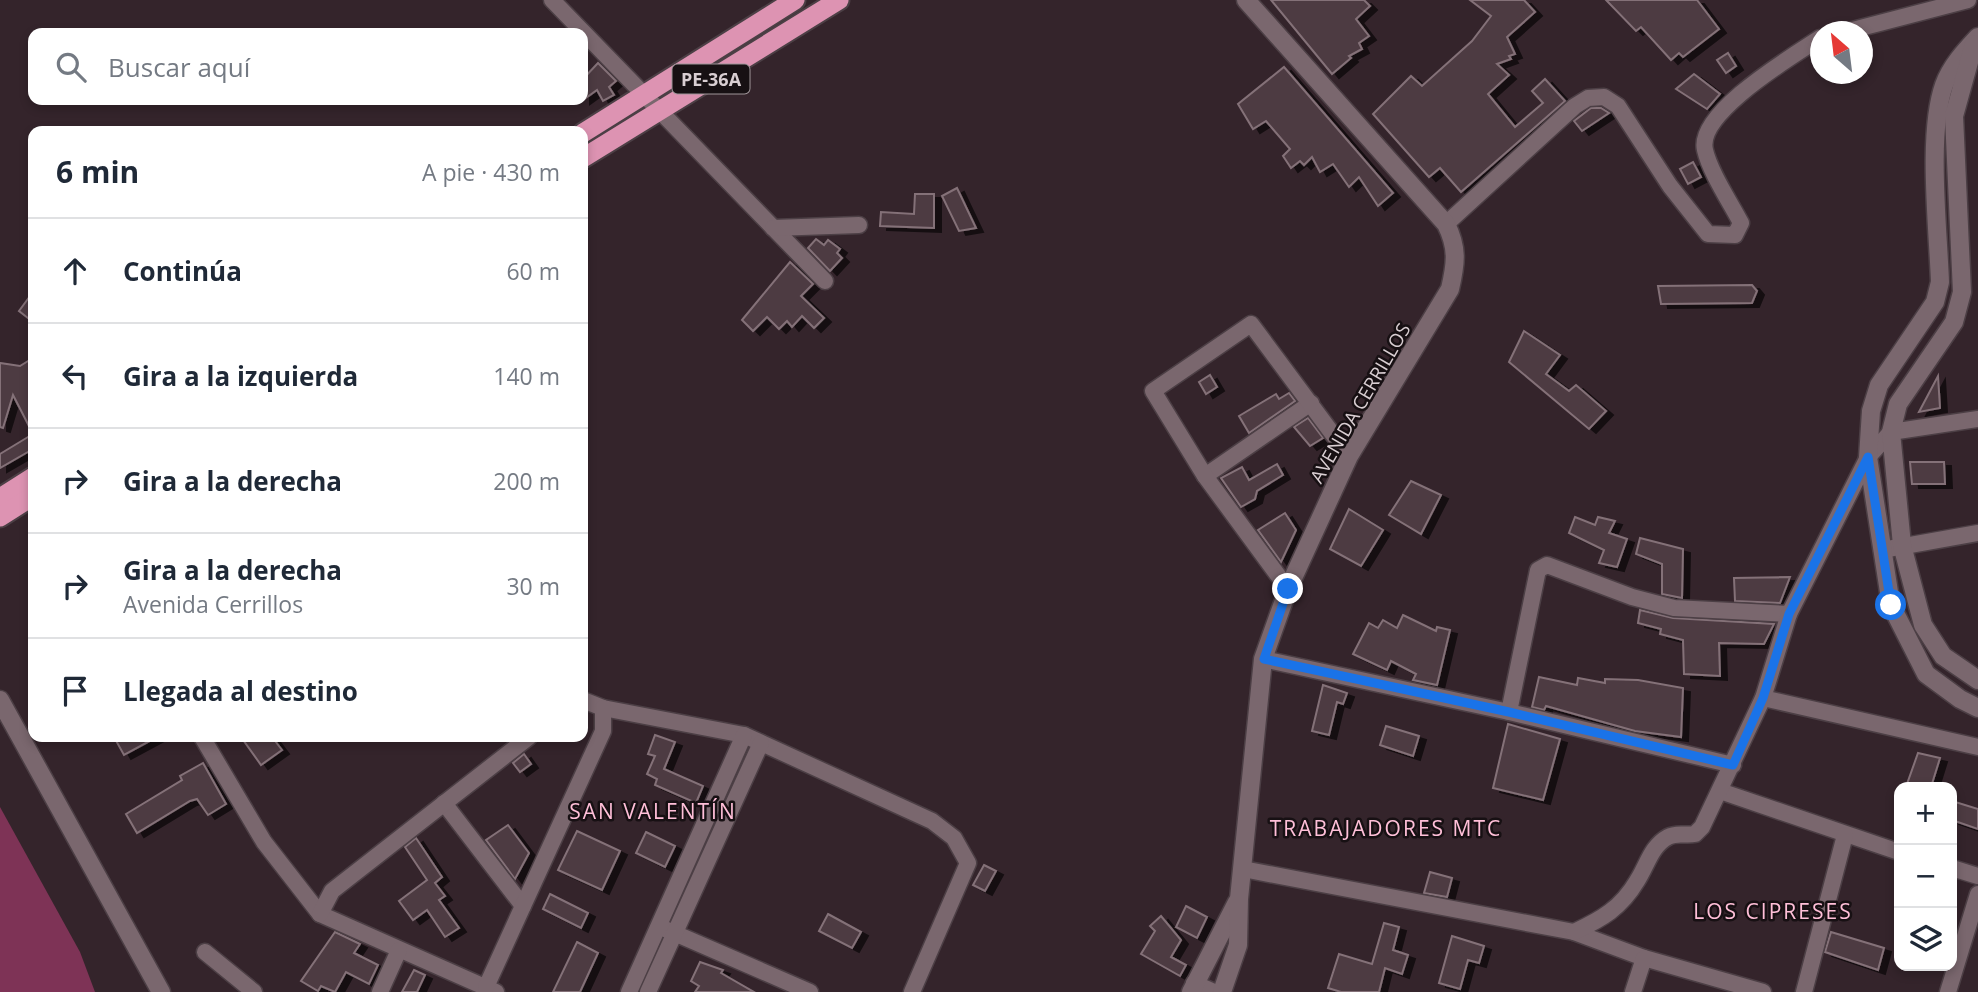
<!DOCTYPE html>
<html lang="es">
<head>
<meta charset="utf-8">
<style>
	body { margin:0; font-family:"Open Sans",sans-serif; background:#f2f2f3; color:#1f2937 }
	.controls { position:absolute; right:21px; bottom:21px; display:grid; overflow:hidden; border-radius:14px; box-shadow:0 4px 10px #0003 }
	.controls button { width:63px; height:63px; display:grid; place-items:center; padding:0; border:0; border-bottom:2px solid #e0e1e3; background:#fff; color:#1f2937; font:35px sans-serif }
	.compass { position:absolute; left:1810px; top:21px; width:63px; height:63px; border-radius:50%; background:#fff; box-shadow:0 4px 10px #0003; rotate:332deg }
	.stop { position:absolute; width:21px; height:21px; margin:-16px; border:5px solid #1a73e8; border-radius:50%; background:#fff }
	.stop.end { background:#1a73e8; border-color:#fff; box-shadow:0 2px 7px #0008 }
	.list { margin:0; padding:0; list-style:none }
	h2 { display:flex; justify-content:space-between; align-items:center; height:91px; margin:0; padding:0 28px; font-size:30px }
	h2 small { font-size:23px; font-weight:400; color:#747a83 }
	.list li { display:grid; grid-template-columns:46px 1fr auto; gap:21px; align-items:center; box-sizing:border-box; height:105px; padding:0 28px; border-top:2px solid #e0e1e3 }
	.list b { display:block; font-size:26px; white-space:nowrap }
	.list p { margin:0; font-size:23px; white-space:nowrap; color:#747a83 }
	.list em { font-size:23px; font-style:normal; color:#747a83 }
	.icon { flex:none; width:38px; height:38px; fill:none; stroke:currentColor; stroke-width:2; stroke-linecap:round; stroke-linejoin:round }
	.map { position:relative; flex:none; width:1978px; height:992px; overflow:hidden }
	.search { position:absolute; background:#fff; box-shadow:0 4px 10px #0003; left:28px; top:28px; width:560px; height:77px; display:flex; align-items:center; gap:18px; box-sizing:border-box; padding:0 24px; border-radius:14px; color:#747a83; font-size:26px }
	.panel { position:absolute; background:#fff; box-shadow:0 4px 10px #0003; left:28px; top:126px; width:560px; height:616px; border-radius:14px }
	.map>svg:first-child { display:block }
	.green { fill:#7e3356 }
	.building { fill:#4d3b42; stroke:#847178; stroke-width:2; filter:url(#shadow) }
	.lines { fill:none; stroke-linecap:round; stroke-linejoin:round }
	.minor-casing { stroke:#4c3f45; stroke-width:19 }
	.tertiary-casing { stroke:#4c3f45; stroke-width:21 }
	.secondary-casing { stroke:#4c3f45; stroke-width:21 }
	.trunk-casing { stroke:#4c3f45; stroke-width:23 }
	.minor { stroke:#7a676e; stroke-width:16 }
	.tertiary { stroke:#7a676e; stroke-width:18 }
	.secondary { stroke:#7a676e; stroke-width:18 }
	.trunk { stroke:#dd93b2; stroke-width:19 }
	.route { stroke:#1a73e8; stroke-width:9 }
	.labels { text-anchor:middle; dominant-baseline:central; stroke-width:5; stroke-linejoin:round; paint-order:stroke }
	.shield { fill:#171013; stroke:#9f9599; stroke-width:2 }
	.shield-label { font-size:18px; font-weight:bold; fill:#d9ced2 }
	.street-label { font-size:19px; fill:#d9ced2; stroke:#171013 }
	.neighbourhood-label { font-size:21px; letter-spacing:2px; fill:#ffbfd8; stroke:#171013 }
</style>
</head>
<body>
<div class="map">
<svg width="1978" height="992" viewBox="0 0 1978 992">
	<defs>
		<filter id="shadow"><feDropShadow dx="7" dy="4" stdDeviation="0" flood-color="#0009"/></filter>
	</defs>
	<rect width="100%" height="100%" fill="#34242b"/>
	<path class="green" d="M0,807L80,952L95,992H0Z"/>
	<g class="building">
		<path d="M1271,0H1364L1370,6L1356,19L1369,36L1359,43L1362,49L1349,56L1351,58L1332,74Z"/>
		<path d="M1470,0H1524L1535,12L1507,37L1515,54L1509,56L1511,59L1497,64L1509,75L1488,94L1515,127L1543,103L1532,91L1545,79L1565,101L1461,192L1440,168L1429,177L1373,114L1411,76L1422,86L1472,41L1491,16Z"/>
		<path d="M1606,0H1697L1719,29L1683,57L1679,53L1671,60L1641,27L1636,31Z"/>
		<path d="M1728,53L1736,66L1726,73L1717,60Z"/>
		<path d="M598,63L616,81L609,87L614,95L603,101L597,90L583,100V79Z"/>
		<path d="M1284,67L1393,193L1378,206L1359,177L1349,187L1333,164L1320,172L1312,157L1304,165L1300,161L1291,168L1283,156L1290,149L1266,121L1253,129L1238,104Z"/>
		<path d="M1694,74L1720,94L1707,109L1676,89Z"/>
		<path d="M1591,108H1601L1609,113L1582,131L1574,121Z"/>
		<path d="M1693,162L1701,177L1688,184L1680,169Z"/>
		<path d="M957,188L976,228L959,231L942,196Z"/>
		<path d="M915,194H934V228L880,226L881,212L914,214Z"/>
		<path d="M816,239L824,245L828,240L840,249L837,253L842,258L830,271L808,248Z"/>
		<path d="M790,262L813,284L801,296L824,318L814,328L802,316L792,327L787,321L779,329L767,317L753,331L742,320Z"/>
		<path d="M1752,285L1757,291L1752,303L1661,304L1658,286Z"/>
		<path d="M33,292V322L19,311Z"/>
		<path d="M1524,331L1560,355L1546,374L1569,391L1576,385L1606,411L1589,429L1509,362Z"/>
		<path d="M33,358V449L0,468V454L33,434L13,395L3,428L0,427V363L20,366Z"/>
		<path d="M1210,375L1217,387L1206,394L1199,382Z"/>
		<path d="M1938,376L1940,408L1919,412Z"/>
		<path d="M1289,393L1295,401L1249,433L1239,416L1276,394L1279,399Z"/>
		<path d="M1308,418L1323,438L1310,446L1294,427Z"/>
		<path d="M1910,462H1944L1945,484H1912Z"/>
		<path d="M1277,464L1283,475L1257,491L1255,499L1241,507L1221,478L1242,467L1249,480Z"/>
		<path d="M1411,481L1441,495L1421,534L1389,515Z"/>
		<path d="M1349,509L1383,530L1361,566L1330,549Z"/>
		<path d="M1285,513L1296,530L1281,562L1258,530Z"/>
		<path d="M1575,517L1595,525L1598,517L1615,521L1609,533L1627,539L1617,567L1599,563L1604,550L1569,533Z"/>
		<path d="M1640,538L1683,549L1682,598L1662,594V564L1636,554Z"/>
		<path d="M1790,577L1780,603L1735,601L1734,578Z"/>
		<path d="M1640,610L1673,618L1774,624L1764,644L1719,643L1720,676L1684,674L1683,640L1660,634L1661,629L1638,623Z"/>
		<path d="M1403,615L1436,631L1437,627L1450,630L1437,685L1413,680L1416,674L1391,661L1387,670L1353,654L1369,623L1378,628L1383,620L1397,628Z"/>
		<path d="M1539,677L1577,685L1578,678L1605,683V679L1638,680L1683,688L1681,737L1635,731L1546,706L1544,710L1532,707Z"/>
		<path d="M1323,685L1347,693L1343,704L1337,702L1329,735L1312,731Z"/>
		<path d="M1508,724L1560,739L1543,800L1493,788Z"/>
		<path d="M1386,726L1419,736L1413,756L1380,745Z"/>
		<path d="M655,735L675,742L664,769L703,786L696,803L655,785L657,779L647,774L655,756L648,754Z"/>
		<path d="M114,737H157L124,755Z"/>
		<path d="M241,737H272L282,750L261,765Z"/>
		<path d="M1918,753L1940,758L1931,787L1907,784Z"/>
		<path d="M524,754L531,764L520,772L513,763Z"/>
		<path d="M203,763L226,804L208,815L197,799L190,801L137,833L126,814L182,780L180,776Z"/>
		<path d="M1952,801L1978,809V829L1952,820Z"/>
		<path d="M508,825L529,853L515,879L486,840Z"/>
		<path d="M577,831L620,851L602,890L558,870Z"/>
		<path d="M646,832L675,846L665,867L636,853Z"/>
		<path d="M416,838L442,877L435,883L445,896L439,900L459,928L445,937L427,910L413,920L399,901L427,880L405,847Z"/>
		<path d="M984,865L996,871L985,891L973,885Z"/>
		<path d="M1430,872L1452,878L1447,897L1424,893Z"/>
		<path d="M550,894L588,913L581,928L543,909Z"/>
		<path d="M1186,906L1207,917L1197,938L1176,927Z"/>
		<path d="M828,914L861,932L852,948L819,931Z"/>
		<path d="M1161,916L1181,940L1171,957L1186,965L1180,976L1141,954L1155,931L1150,926Z"/>
		<path d="M1384,923L1399,927L1393,950L1408,955L1402,974L1385,968L1379,992H1341L1328,988L1339,954L1372,964Z"/>
		<path d="M335,932L360,944L354,953L378,965L369,984L346,972L335,992L321,986L318,991L301,981Z"/>
		<path d="M1831,932L1884,948L1878,970L1825,952Z"/>
		<path d="M1452,936L1484,946L1479,963L1468,960L1460,989L1439,983Z"/>
		<path d="M577,942L598,953L580,992H553Z"/>
		<path d="M700,962L723,970L721,973L754,992H695L699,986L691,981Z"/>
		<path d="M414,970L425,975L417,992H402Z"/>
	</g>
	<g class="lines">
		<defs>
			<g id="minor">
				<path d="M552,0L825,281"/>
				<path d="M1845,32L1968,0"/>
				<path d="M1446,224L1575,106L1588,98L1604,97L1618,106L1670,186L1708,234L1735,235L1741,223C1730,202 1710,172 1705,150C1696,113 1793,56 1820,38"/>
				<path d="M773,228L859,225"/>
				<path d="M1205,476L1311,403"/>
				<path d="M1882,550L1978,533"/>
				<path d="M1288,589L1205,476L1153,391L1251,324L1349,456"/>
				<path d="M1263,659L1509,712L1733,765"/>
				<path d="M1763,698L1978,747"/>
				<path d="M583,700L603,708L744,735L932,821L954,838L968,863L912,992"/>
				<path d="M1509,712L1538,570L1547,565L1632,597L1674,608L1789,614"/>
				<path d="M202,737L264,842L320,914L496,992"/>
				<path d="M1720,791L1899,852"/>
				<path d="M444,803L523,906"/>
				<path d="M1952,868L1978,876"/>
				<path d="M1243,869L1574,932L1644,958L1763,992"/>
				<path d="M320,914L332,891L529,737"/>
				<path d="M665,929L810,992"/>
				<path d="M1574,932C1602,919 1621,908 1637,881C1647,866 1651,846 1668,837C1677,832 1685,836 1695,834L1702,827L1763,698L1789,614L1868,457L1891,432L1978,419"/>
				<path d="M205,952L254,992"/>
				<path d="M1194,983L1214,992"/>
				<path d="M486,987L603,731V708"/>
				<path d="M380,992L399,950"/>
				<path d="M629,992L744,735"/>
				<path d="M648,992L761,743"/>
				<path d="M1633,992L1644,958"/>
				<path d="M1804,992L1845,835"/>
				<path d="M1948,992L1978,894"/>
			</g>
			<g id="tertiary">
				<path d="M0,700L161,992"/>
				<path d="M1191,992L1237,902"/>
				<path d="M1222,992L1238,945L1239,899L1263,659L1288,589L1349,456L1450,289C1456,263 1458,248 1446,224L1246,0"/>
			</g>
			<g id="secondary">
				<path d="M1978,37C1964,52 1951,66 1944,85C1927,133 1938,228 1940,282L1935,302L1879,385L1871,411L1868,457L1891,605L1926,674L1960,699L1978,708"/>
				<path d="M1974,44L1954,116L1962,292L1954,322L1898,404L1891,432L1902,545L1923,625L1943,656L1978,680"/>
			</g>
			<g id="trunk">
				<path d="M583,133L795,0"/>
				<path d="M583,158L839,0"/>
				<path d="M0,498L33,477"/>
				<path d="M0,517L33,496"/>
			</g>
		</defs>
		<use href="#minor" class="minor-casing"/>
		<use href="#tertiary" class="tertiary-casing"/>
		<use href="#secondary" class="secondary-casing"/>
		<use href="#trunk" class="trunk-casing"/>
		<use href="#minor" class="minor"/>
		<use href="#tertiary" class="tertiary"/>
		<use href="#secondary" class="secondary"/>
		<use href="#trunk" class="trunk"/>
	</g>
	<g class="lines">
		<path class="route" d="M1288,589L1264,659L1509,712L1733,765L1763,698L1789,614L1868,457L1891,605"/>
	</g>
	<g class="labels">
		<rect class="shield" x="672.5" y="64.5" width="77" height="29" rx="5"/>
		<g class="shield-label">
			<text x="711" y="79">PE-36A</text>
		</g>
		<g class="street-label">
			<text transform="translate(1360 403) rotate(-60)">AVENIDA CERRILLOS</text>
		</g>
		<g class="neighbourhood-label">
			<text x="653" y="811">SAN VALENTÍN</text>
			<text x="1386" y="828">TRABAJADORES MTC</text>
			<text x="1773" y="911">LOS CIPRESES</text>
		</g>
	</g>
</svg>
<div class="controls">
<button>+</button>
<button>−</button>
<button><svg class="icon" aria-label="layers" viewBox="0 0 24 24"><path d="M12 4l9 5-9 5-9-5zM3 14l9 5 9-5"/></svg></button>
</div>
<svg class="compass" viewBox="-18 -18 36 36"><path d="M0-13l5 13h-10z" fill="#e53935"/><path d="M0 13l5-13h-10z" fill="#747a83"/></svg>
<div class="stop" style="left:1891px;top:605px"></div>
<div class="stop end" style="left:1288px;top:589px"></div>
<div class="search"><svg class="icon" aria-label="search" viewBox="0 0 24 24"><circle cx="10" cy="10" r="6"/><path d="M15 15l6 6"/></svg>Buscar aquí</div>
<section class="panel">
<h2>6 min<small>A pie · 430 m</small></h2>
<ul class="list">
<li><svg class="icon" aria-label="ahead" viewBox="0 0 24 24"><path d="M12 20V5M6 11l6-6 6 6"/></svg><div><b>Continúa</b></div><em>60 m</em></li>
<li><svg class="icon" aria-label="left" viewBox="0 0 24 24"><path d="M17 20v-9H6M10 6l-5 5 5 5"/></svg><div><b>Gira a la izquierda</b></div><em>140 m</em></li>
<li><svg class="icon" aria-label="right" viewBox="0 0 24 24"><path d="M7 20v-9h11M14 6l5 5-5 5"/></svg><div><b>Gira a la derecha</b></div><em>200 m</em></li>
<li><svg class="icon" aria-label="right" viewBox="0 0 24 24"><path d="M7 20v-9h11M14 6l5 5-5 5"/></svg><div><b>Gira a la derecha</b><p>Avenida Cerrillos</p></div><em>30 m</em></li>
<li><svg class="icon" aria-label="arrive" viewBox="0 0 24 24"><path d="M6 21V4h12l-3 4 3 4H6"/></svg><div><b>Llegada al destino</b></div></li>
</ul>
</section>
</div>
</body>
</html>
